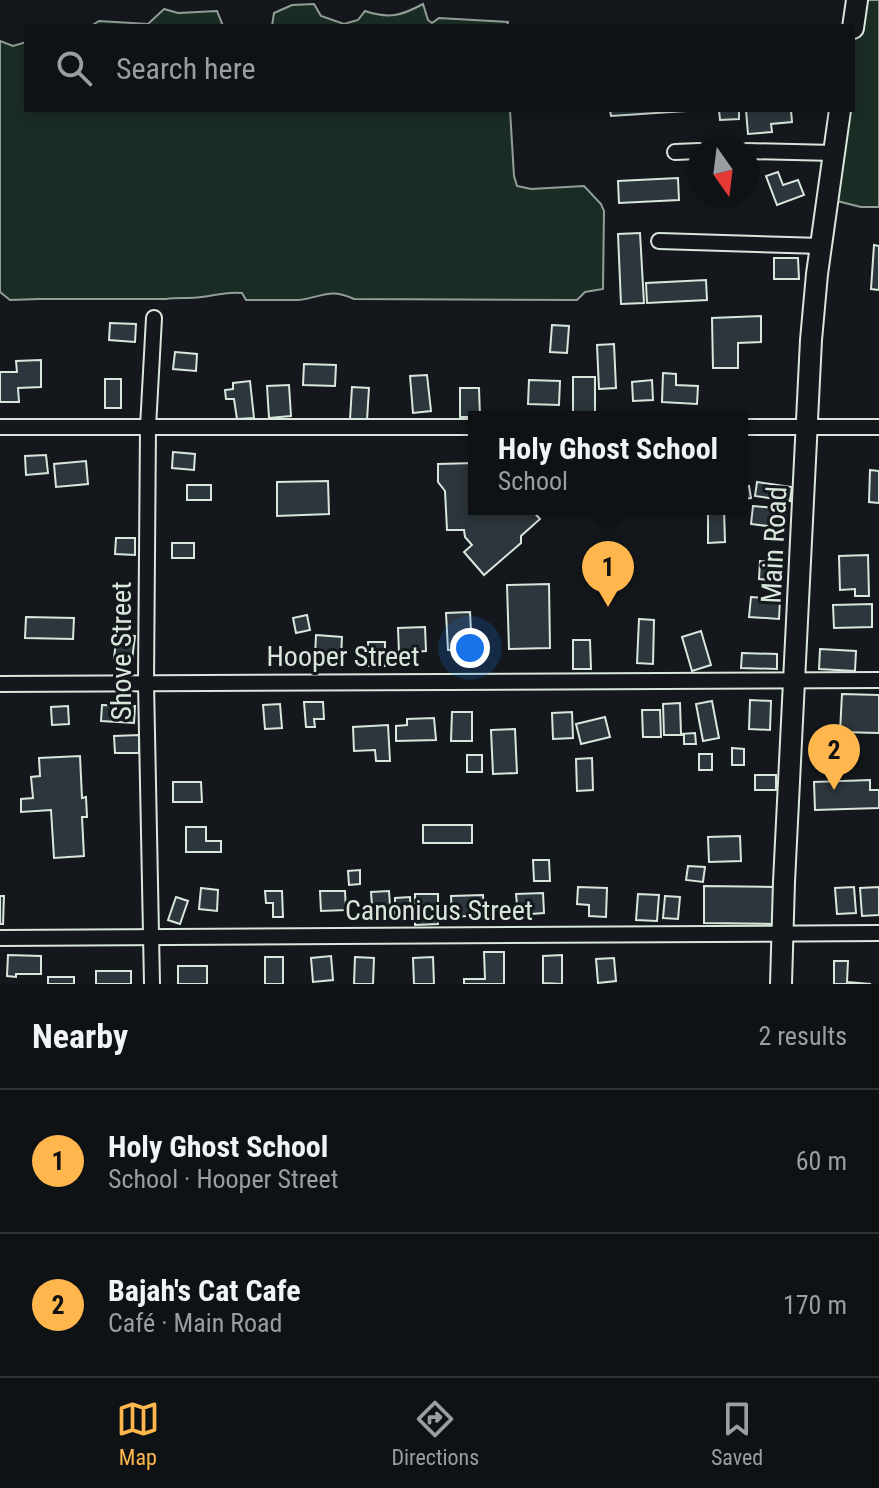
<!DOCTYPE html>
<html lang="en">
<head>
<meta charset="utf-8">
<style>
	body { margin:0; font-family:"Roboto Condensed",sans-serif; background:#181b1e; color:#f1f3f6 }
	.compass { position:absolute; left:687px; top:136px; width:72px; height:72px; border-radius:50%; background:#0f1215; box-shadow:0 4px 12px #0003; rotate:166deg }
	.you { position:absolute; left:470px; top:648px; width:28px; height:28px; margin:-20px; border:6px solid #fff; border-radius:50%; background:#1a73e8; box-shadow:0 0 0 12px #1a73e833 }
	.badge { display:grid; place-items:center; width:52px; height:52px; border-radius:50%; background:#ffb74d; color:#111; font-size:26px; font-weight:700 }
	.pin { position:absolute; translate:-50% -66px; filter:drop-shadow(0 2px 4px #0008) }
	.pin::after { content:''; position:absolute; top:42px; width:28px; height:24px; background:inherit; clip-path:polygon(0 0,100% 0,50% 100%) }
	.popup { position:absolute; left:468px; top:411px; width:280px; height:104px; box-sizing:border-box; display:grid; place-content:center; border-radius:0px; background:#0f1215; filter:drop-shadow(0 2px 6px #0005); font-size:26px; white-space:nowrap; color:#9b9ea0 }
	.popup b { font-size:30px; color:#f1f3f6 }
	.popup::after { content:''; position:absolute; left:50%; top:100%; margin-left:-16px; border:16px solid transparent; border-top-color:#0f1215 }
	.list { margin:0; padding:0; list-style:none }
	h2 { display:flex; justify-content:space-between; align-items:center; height:104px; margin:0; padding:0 32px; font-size:34px }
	h2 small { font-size:26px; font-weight:400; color:#9b9ea0 }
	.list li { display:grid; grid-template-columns:52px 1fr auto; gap:24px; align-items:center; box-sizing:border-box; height:144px; padding:0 32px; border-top:2px solid #2f3234 }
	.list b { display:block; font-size:30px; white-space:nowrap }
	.list p { margin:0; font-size:26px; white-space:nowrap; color:#9b9ea0 }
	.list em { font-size:26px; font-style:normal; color:#9b9ea0 }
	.icon { flex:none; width:44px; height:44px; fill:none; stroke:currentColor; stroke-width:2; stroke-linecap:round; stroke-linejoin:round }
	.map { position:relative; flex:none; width:879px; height:984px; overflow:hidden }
	.search { position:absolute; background:#0f1215; box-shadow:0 4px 12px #0003; left:24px; right:24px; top:24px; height:88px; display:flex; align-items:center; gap:20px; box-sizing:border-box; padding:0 28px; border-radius:0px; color:#9b9ea0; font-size:30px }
	.sheet { height:392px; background:#0f1215 }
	nav { display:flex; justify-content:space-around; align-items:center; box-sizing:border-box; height:112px; border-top:2px solid #2f3234; background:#0f1215; font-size:22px; color:#9b9ea0 }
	nav a { display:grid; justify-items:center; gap:4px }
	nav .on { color:#ffb74d }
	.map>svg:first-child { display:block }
	.green { fill:#1a2d24; stroke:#939e99; stroke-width:2 }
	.building { fill:#2c363c; stroke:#d8e6dc; stroke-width:2 }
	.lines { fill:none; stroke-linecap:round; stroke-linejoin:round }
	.minor-casing { stroke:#d8e6dc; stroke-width:18 }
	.secondary-casing { stroke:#d8e6dc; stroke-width:24 }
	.minor { stroke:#14181c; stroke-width:14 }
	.secondary { stroke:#14181c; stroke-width:20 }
	.labels { text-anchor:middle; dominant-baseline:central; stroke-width:6; stroke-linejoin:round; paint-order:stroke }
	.street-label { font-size:28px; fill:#d8e6dc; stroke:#14181c }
</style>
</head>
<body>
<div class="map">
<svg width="879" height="984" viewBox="0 0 879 984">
	<rect width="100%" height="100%" fill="#14181c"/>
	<g class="green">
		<path d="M859,0H879V207H861L829,199L841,110H853V34Z"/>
		<path d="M314,4L321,16L344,24L358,20L365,11C389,19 401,16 423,4L428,20L432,23L439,18L508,22L507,26H272L274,13L292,5Z"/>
		<path d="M164,9L178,13L217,11L223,26H91L99,21L148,24Z"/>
		<path d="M0,41L13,46L26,42V110H510L514,176L517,186L531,189L584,186L601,204L604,211L603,289L585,292L577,300L354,299C329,287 321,298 298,300C281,300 264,300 246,300L242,293C227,291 215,296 201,297C189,299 178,297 166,299H39L10,300L0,292Z"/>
	</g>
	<g class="building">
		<path d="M610,110H686V111L611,116Z"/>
		<path d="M719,110H739V119L720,120Z"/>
		<path d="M746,110H791L792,122L771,124L772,132L748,134Z"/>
		<path d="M778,172L783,185L798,180L804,195L777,205L766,176Z"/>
		<path d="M678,178L679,200L619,203L618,181Z"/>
		<path d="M712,196H733V202L712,203Z"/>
		<path d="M640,233L644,303L621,304L618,234Z"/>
		<path d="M874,245L879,246V290L871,289Z"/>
		<path d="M774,258H798L799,279H774Z"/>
		<path d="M706,280L707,300L647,303L646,283Z"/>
		<path d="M761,316V342L738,343V368H713L712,318Z"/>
		<path d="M110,323L136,324L135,342L109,340Z"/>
		<path d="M552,325L569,326L567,353L550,352Z"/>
		<path d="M614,344L616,388L599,389L597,345Z"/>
		<path d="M175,352L197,354L196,371L173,369Z"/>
		<path d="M41,360V387L18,388L19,402H0V372H17L16,361Z"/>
		<path d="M304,364L336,365L335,386L303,385Z"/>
		<path d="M663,373L676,374V385L698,386L697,404L662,402Z"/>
		<path d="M427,375L431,411L413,413L410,376Z"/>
		<rect x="573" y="377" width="22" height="38"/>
		<rect x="105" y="379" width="16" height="29"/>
		<path d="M529,380L560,381L559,405L528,404Z"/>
		<path d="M652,380L653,400L633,401L632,382Z"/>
		<path d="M250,381L254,418L237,419L234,399H226L225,390L233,389V383Z"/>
		<path d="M289,385L291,416L269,418L267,386Z"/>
		<path d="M352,387L369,388L367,420L350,419Z"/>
		<path d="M460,388H479L480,417H460Z"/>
		<path d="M173,452L195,454L194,470L172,468Z"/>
		<path d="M46,455L48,473L26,475L25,456Z"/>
		<path d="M86,461L88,484L56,487L54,464Z"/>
		<path d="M474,463V509H503L505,511L507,509H531L540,519L521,536V543L484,575L464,552L472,545L465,537L464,530H447L445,491L438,482V464Z"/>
		<path d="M870,470L879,471V503L869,502Z"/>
		<path d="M328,481L329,514L277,516V482Z"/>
		<path d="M757,482L792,487L790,501L755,496Z"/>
		<rect x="187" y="485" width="24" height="15"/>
		<path d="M749,486L751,498L742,499V487Z"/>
		<path d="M753,506L785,509L783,528L751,524Z"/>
		<path d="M708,509H724L725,542L708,543Z"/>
		<path d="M116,538H135V555L115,554Z"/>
		<rect x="172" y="543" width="22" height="15"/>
		<path d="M868,555L869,596H855V589L840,590L839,556Z"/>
		<path d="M760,561L781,563L779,581L759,579Z"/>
		<path d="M549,584L550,648L509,649L507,585Z"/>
		<path d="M751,597L780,599L779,619L749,617Z"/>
		<path d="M872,604V627L834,628L833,605Z"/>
		<path d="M470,612L472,649L448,650L446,613Z"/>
		<path d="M307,615L310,630L296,633L293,618Z"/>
		<path d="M26,617L74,618L73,639L25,638Z"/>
		<path d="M639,619L654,620L653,664L637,663Z"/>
		<path d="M425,627L426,651L399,653L398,628Z"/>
		<path d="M701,631L711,665L692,671L682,637Z"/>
		<path d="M117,633L135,636L132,660L114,658Z"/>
		<path d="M316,635L342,637L341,658L315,656Z"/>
		<path d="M573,640H590L591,669H573Z"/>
		<path d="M368,642H385V666H369Z"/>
		<path d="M820,649L856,651L855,671L819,669Z"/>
		<path d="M742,653L777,654V669L741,668Z"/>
		<path d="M842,694L879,695V733L840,732Z"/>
		<path d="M750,700L771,701L770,730L749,729Z"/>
		<path d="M712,701L719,738L703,741L696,704Z"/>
		<path d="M304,702H323L324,719H314L315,727H306Z"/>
		<path d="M680,703L681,734L695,733L696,744H684V735H664L663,704Z"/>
		<path d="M280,704L282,728L265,729L263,705Z"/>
		<path d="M102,705L135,706L134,723L101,721Z"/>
		<path d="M68,706L69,724L52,725L51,707Z"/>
		<path d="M642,710H660L661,737H643Z"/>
		<path d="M452,712H472V741H451Z"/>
		<path d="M572,712L573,738L553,739L552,713Z"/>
		<path d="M605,717L610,737L581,744L576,724Z"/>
		<path d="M434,718L436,740L396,741V726L407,725V719Z"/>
		<path d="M388,725L390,761H376L375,750L354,751L353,727Z"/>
		<path d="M515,729L517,773L493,774L491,730Z"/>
		<path d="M139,735V753H115L114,736Z"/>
		<path d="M815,746H850V764L815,765Z"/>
		<path d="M732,748L744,749V765H732Z"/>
		<rect x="699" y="754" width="13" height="16"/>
		<rect x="467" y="755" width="15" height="17"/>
		<path d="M80,756L82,798L86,797L87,817H82L84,856L54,858L51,810L21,812V799L33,798L31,777L40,776L39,758Z"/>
		<path d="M592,758L593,790L577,791L576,759Z"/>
		<rect x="755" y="775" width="21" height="15"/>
		<path d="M870,780V790H879V808L815,810L814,782Z"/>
		<path d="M173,782H201L202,802H173Z"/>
		<rect x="423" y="825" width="49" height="18"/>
		<path d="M186,827H206V841H221V852H186Z"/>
		<path d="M740,836L741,861L709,862L708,837Z"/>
		<path d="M533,860H549L550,881H534Z"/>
		<path d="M688,866L705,867L703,882L686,880Z"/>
		<path d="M360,870V884L349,885L348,871Z"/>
		<path d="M704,886L774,887V924L704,923Z"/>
		<path d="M578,887L607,888L606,917L589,916V905L577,904Z"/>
		<path d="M854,887L856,913L837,914L835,888Z"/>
		<path d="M879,887V915L862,916L860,888Z"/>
		<path d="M201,888L218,890L217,911L199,909Z"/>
		<path d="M265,891H282L283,917H273V903H266Z"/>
		<path d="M320,891H345L346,910L321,911Z"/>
		<path d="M389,891L391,919L373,921L371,892Z"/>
		<path d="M543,893L544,913L518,915L516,894Z"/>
		<path d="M415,894H438V924L415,925Z"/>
		<path d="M638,894L659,895L657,921L636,920Z"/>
		<path d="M483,895L484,915L452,917L451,896Z"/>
		<path d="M0,896H4L3,924H0Z"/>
		<path d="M665,896L680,897L678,919L663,918Z"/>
		<path d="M176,897L188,901L180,924L168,920Z"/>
		<path d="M410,897L411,919L395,920V898Z"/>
		<path d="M484,952H504V984H464V979H485Z"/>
		<path d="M8,955L41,956V974H16V977L7,976Z"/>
		<path d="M562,955V984L543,983V956Z"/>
		<path d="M331,956L333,980L313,982L311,958Z"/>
		<rect x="265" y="957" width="18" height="27"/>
		<path d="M355,957L374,958L373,984H354Z"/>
		<path d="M433,957L434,984H414L413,958Z"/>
		<path d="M614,958L616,981L598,983L596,959Z"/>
		<path d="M834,961H848L847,982L871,984H834Z"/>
		<rect x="178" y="966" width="29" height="18"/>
		<rect x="96" y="971" width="35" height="13"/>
		<rect x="48" y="977" width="26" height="7"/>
	</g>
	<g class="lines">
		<defs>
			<g id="minor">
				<path d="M747,151L834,153"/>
				<path d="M675,152L699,151"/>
				<path d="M659,241L822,246"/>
				<path d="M0,427H474"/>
				<path d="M742,427H879"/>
				<path d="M0,684L879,680"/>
				<path d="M0,938L879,933"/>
				<path d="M152,984L146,683L148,427L154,318"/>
			</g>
			<g id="secondary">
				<path d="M853,28L857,0"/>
				<path d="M781,984L784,882L811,340L817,274L840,110"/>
			</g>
		</defs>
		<use href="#minor" class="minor-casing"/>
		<use href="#secondary" class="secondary-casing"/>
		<use href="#minor" class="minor"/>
		<use href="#secondary" class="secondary"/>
	</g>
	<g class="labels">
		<g class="street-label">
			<text transform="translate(774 545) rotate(-87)">Main Road</text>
			<text transform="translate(121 651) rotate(-90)">Shove Street</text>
			<text x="343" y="656">Hooper Street</text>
			<text x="439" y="910">Canonicus Street</text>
		</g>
	</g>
</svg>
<svg class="compass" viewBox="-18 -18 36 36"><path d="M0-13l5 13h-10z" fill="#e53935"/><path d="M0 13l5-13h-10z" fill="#9b9ea0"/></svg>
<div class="you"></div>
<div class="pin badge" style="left:608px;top:607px">1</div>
<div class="popup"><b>Holy Ghost School</b>School</div>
<div class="pin badge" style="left:834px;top:790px">2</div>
<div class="search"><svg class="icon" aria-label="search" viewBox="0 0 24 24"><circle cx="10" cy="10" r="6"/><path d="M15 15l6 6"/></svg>Search here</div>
</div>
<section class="sheet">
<h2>Nearby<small>2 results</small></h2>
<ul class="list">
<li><span class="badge">1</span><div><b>Holy Ghost School</b><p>School · Hooper Street</p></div><em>60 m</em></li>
<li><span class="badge">2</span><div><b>Bajah's Cat Cafe</b><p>Café · Main Road</p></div><em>170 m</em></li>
</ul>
</section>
<nav>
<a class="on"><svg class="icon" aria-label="map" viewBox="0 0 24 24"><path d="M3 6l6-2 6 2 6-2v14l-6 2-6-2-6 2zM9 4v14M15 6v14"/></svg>Map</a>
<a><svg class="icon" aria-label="directions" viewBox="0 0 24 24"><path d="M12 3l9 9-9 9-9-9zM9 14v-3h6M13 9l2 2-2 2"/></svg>Directions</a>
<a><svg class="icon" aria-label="saved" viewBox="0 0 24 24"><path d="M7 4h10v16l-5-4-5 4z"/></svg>Saved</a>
</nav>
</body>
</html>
